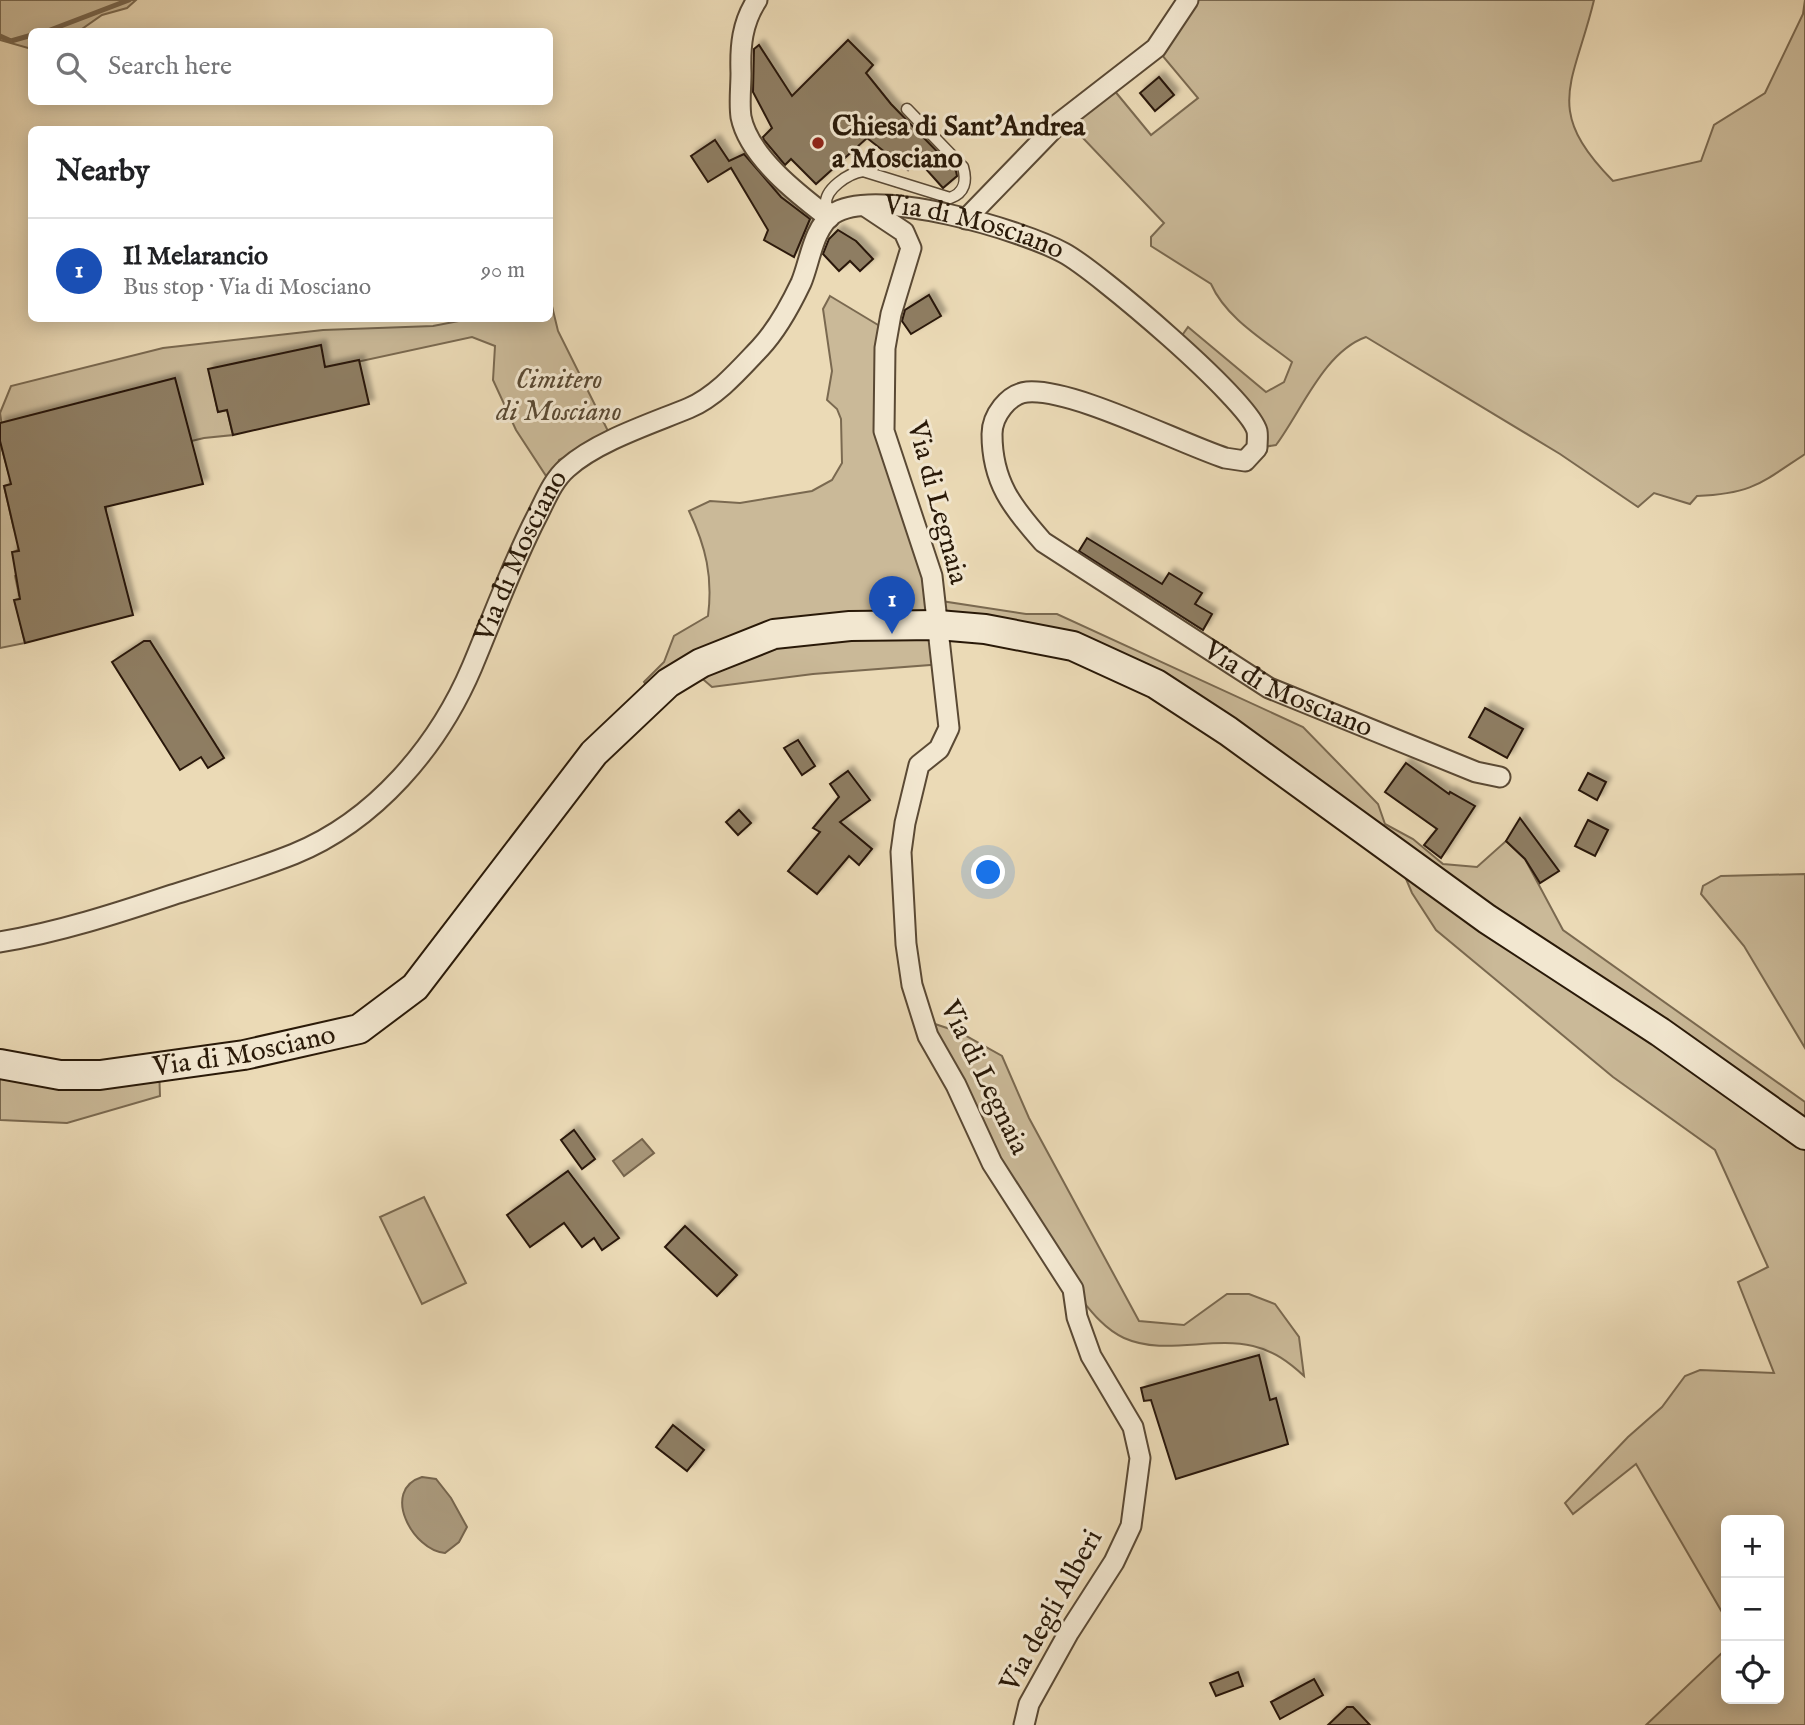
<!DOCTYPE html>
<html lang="en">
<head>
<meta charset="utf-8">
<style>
	body { margin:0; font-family:"IM FELL English",serif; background:#f6f6f6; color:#202124 }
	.controls { position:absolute; right:21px; bottom:21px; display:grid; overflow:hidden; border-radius:10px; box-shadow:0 4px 18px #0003 }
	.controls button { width:63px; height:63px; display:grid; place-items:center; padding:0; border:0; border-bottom:2px solid #e0e0e0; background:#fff; color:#202124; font:35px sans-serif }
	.you { position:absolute; left:989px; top:873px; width:24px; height:24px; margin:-18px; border:5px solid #fff; border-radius:50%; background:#1a73e8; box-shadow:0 0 0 10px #1a73e833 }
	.badge { display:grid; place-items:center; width:46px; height:46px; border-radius:50%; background:#8f2418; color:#fff; font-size:23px; font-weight:700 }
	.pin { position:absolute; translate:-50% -58px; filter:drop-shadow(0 2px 4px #0008) }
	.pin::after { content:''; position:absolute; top:37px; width:24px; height:21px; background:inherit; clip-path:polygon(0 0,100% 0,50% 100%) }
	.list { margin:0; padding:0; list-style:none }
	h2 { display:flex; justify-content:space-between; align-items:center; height:91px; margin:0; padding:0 28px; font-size:30px }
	h2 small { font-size:23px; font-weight:400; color:#757577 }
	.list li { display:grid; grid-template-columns:46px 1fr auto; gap:21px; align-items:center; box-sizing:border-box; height:105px; padding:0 28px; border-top:2px solid #e0e0e0 }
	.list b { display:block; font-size:26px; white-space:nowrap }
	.list p { margin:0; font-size:23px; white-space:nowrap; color:#757577 }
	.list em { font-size:23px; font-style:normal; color:#757577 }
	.icon { flex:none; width:38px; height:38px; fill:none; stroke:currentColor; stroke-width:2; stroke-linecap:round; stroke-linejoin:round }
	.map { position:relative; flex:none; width:1805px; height:1725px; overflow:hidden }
	.search { position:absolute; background:#fff; box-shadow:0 4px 18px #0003; left:28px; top:28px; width:525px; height:77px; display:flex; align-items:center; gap:18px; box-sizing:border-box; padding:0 24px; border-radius:10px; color:#757577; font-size:26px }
	.panel { position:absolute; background:#fff; box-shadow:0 4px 18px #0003; left:28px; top:126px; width:525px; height:196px; border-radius:10px }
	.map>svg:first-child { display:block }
	.green { fill:#cab998; stroke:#7a6950; stroke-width:2 }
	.water { fill:#a9987b; stroke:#76654d; stroke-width:2 }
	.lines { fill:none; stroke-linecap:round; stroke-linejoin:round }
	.stream { stroke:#76654d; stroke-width:5 }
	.building { fill:#8e7d62; stroke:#291908; stroke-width:2; filter:url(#shadow) }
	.lane-casing { stroke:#5a4934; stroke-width:13 }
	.street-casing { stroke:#5a4934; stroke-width:23 }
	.secondary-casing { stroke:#291908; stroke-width:32 }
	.lane { stroke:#f2e7d0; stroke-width:10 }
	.street { stroke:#f2e7d0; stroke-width:19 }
	.secondary { stroke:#f2e7d0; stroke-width:28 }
	.poi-dot { fill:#8f2418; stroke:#f2e7d0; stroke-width:2.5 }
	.labels { text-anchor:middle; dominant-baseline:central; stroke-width:6; stroke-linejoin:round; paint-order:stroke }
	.poi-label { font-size:28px; font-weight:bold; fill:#291908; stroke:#f2e7d0; text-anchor:start }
	.street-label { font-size:28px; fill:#291908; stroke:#f2e7d0 }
	.park-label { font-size:28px; font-style:italic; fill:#594933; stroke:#f2e7d0 }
</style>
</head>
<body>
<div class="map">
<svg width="1805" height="1725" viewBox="0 0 1805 1725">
	<defs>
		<filter id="shadow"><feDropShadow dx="5" dy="-5" stdDeviation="2" flood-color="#0004"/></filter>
	</defs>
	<rect width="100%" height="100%" fill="#ebdab6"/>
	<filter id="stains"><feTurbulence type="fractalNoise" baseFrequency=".00286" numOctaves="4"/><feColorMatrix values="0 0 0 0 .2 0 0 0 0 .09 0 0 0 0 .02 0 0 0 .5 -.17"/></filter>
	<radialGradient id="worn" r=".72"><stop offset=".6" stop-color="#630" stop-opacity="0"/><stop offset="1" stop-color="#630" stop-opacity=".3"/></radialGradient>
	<g class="green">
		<path d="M0,0H136L127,8L102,15L79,31L32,32L31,47L28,48L0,40Z"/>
		<path d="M1188,0H1594C1574,84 1542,109 1613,181L1701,161L1714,125L1765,93L1803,14L1805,0V454C1761,483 1752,494 1697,496L1690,504L1654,493L1638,507L1560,454L1366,337C1324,352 1302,410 1276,445L1257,448V430L1176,344L1188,327L1266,392L1284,382L1292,362C1264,340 1226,318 1211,284L1151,246V237L1164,223L1083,138L1058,124L1109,84L1151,135L1198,98L1156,48Z"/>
		<path d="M830,296L888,331L884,431L935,600L1026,614H1057L1303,727L1378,804L1385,824L1413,839L1443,864L1477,867L1506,841L1525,859L1563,930L1805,1102V1725H1646L1726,1649V1699H1779V1520H1726V1619L1636,1464L1573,1514L1565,1503L1628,1437L1662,1407L1685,1376L1700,1370L1774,1373L1738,1282L1768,1267L1715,1150L1613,1077L1436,930L1412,893L1395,853L1073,646L939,625L943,664L813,674L712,687L691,669L653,696L644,682L664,662L674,636L708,616C713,577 706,547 689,511L710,501L740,503L812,491L832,480L842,463L841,419L837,409L827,400L832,371L823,309Z"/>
		<path d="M550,298L558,331L610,435L559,460L552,485L516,430L493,380L495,346L472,337L214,393L218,412L227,410L233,435L204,438L4,486L14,529L106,507V514L13,552L17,569L114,543L115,550L15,576L19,595L122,573L15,600L25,643L0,648V441L9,475L0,413L11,386L163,348L323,330L433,326L469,319L550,318Z"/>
		<path d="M1805,874V1048L1744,946L1701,894L1703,886L1721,876Z"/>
		<path d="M923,1020L959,1032L1002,1056L1029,1118L1139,1321L1184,1325L1227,1294H1249L1275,1304L1299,1337L1304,1376C1289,1362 1274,1351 1253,1346C1212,1336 1164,1356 1124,1338C1102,1328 1088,1307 1073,1289Z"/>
		<path d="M0,1064L159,1067L160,1096L67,1123L0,1120Z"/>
		<path d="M424,1197L466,1283L422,1304L380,1217Z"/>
	</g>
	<g class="water">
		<path d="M642,1139L654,1153L624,1176L613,1161Z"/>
		<path d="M422,1477L436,1479L451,1498L467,1527L459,1542L445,1553C413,1551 380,1490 422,1477Z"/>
	</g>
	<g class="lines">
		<g class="stream">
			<path d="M45,32L129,0"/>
			<path d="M0,36L11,41L32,35"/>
		</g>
	</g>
	<g class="building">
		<path d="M848,40L873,65L866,73L891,104L956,171L957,176L943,188L917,159L908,170L867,138L816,184L791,159L785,165L764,140L763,137L772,128L753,92L754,49L759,45L792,96Z"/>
		<path d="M1159,77L1174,95L1155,111L1140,93Z"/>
		<path d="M715,140L729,161L744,154L781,197L810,219L794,257L764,240L768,230L731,168L708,182L691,156Z"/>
		<path d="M838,230L856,241L873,259L860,271L850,261L839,271L823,254L829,239Z"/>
		<path d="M929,295L941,316L911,334L902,321L905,310Z"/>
		<path d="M321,345L325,367L359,360L369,404L233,435L227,410L218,412L208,369Z"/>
		<path d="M175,378L203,484L105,507L133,615L25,643L14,600L20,599L12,552L19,551L4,486L11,484L0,441V423Z"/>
		<path d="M1087,538L1162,584L1169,573L1202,593L1195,604L1212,614L1203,630L1079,551Z"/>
		<path d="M144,641H150L224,758L208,768L201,757L180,770L112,662Z"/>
		<path d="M1485,708L1523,729L1507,758L1469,737Z"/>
		<path d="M798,740L815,766L802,775L784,748Z"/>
		<path d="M1406,763L1449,794L1450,792L1475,806L1441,858L1424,845L1437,829L1385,792Z"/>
		<path d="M848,771L870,800L840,822L872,849L859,865L849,856L817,894L788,871L820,832L813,828L839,797L830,784Z"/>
		<path d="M1588,773L1606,782L1597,800L1579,790Z"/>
		<path d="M739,810L751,823L738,835L726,822Z"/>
		<path d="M1520,818L1559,871L1540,883L1525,859L1506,841Z"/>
		<path d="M1588,820L1608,830L1595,856L1575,846Z"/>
		<path d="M574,1130L595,1159L582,1169L561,1140Z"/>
		<path d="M568,1171L619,1238L602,1250L594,1238L582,1247L564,1223L530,1247L507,1215Z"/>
		<path d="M685,1226L737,1275L717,1296L665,1247Z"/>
		<path d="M1259,1355L1270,1400L1276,1398L1288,1444L1176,1479L1151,1400L1144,1401L1141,1388Z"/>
		<path d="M673,1425L704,1450L687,1471L656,1447Z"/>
		<path d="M1238,1672L1243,1686L1216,1696L1210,1683Z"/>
		<path d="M1314,1679L1323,1695L1280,1719L1271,1702Z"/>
		<path d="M1347,1707H1353L1370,1725H1328Z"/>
	</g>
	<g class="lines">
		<defs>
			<path id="lane" d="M834,212L826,205C824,189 849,173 863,171L950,198C965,193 967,181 963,167L907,109"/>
			<g id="street">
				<path d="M757,0C742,23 740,46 741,73C741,87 739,103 741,117C749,157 799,195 829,218"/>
				<path d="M865,206L904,232L911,248L891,314L885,348L884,431L932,576L949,728L939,749L919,765L905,823L901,852L906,944L912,985L928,1036L956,1085L992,1163L1073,1289L1077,1317L1091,1356L1133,1427L1140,1458L1131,1526L1114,1562L1069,1632L1029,1704L1024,1725"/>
				<path d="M966,219L1058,124L1156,48L1188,0"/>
				<path id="s1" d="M0,942C59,932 115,914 172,895C213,882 254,870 294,854C375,821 438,747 472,667C493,617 511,567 536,518C545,501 552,481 567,468C597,441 653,423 689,408C717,396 740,369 760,348C776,331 791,304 801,283C810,262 813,228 833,214C875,186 1022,230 1064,253C1096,270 1249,400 1257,431C1258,436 1257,442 1257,448L1245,461L1225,458C1177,442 1072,388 1027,392C1008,394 992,416 992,434C992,482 1012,507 1043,542L1269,688L1476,772L1500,777"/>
			</g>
			<g id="secondary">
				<path id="s2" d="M0,1064L60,1075H100L244,1055L359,1029L415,987L594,753L668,683L701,663L774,634L850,626L938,625L985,629L1073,646L1156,684L1228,731L1487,919L1660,1032L1805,1135"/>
			</g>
		</defs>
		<use href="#lane" class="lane-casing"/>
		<use href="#street" class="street-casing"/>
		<use href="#secondary" class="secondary-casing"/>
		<use href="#lane" class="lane"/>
		<use href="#street" class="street"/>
		<use href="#secondary" class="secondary"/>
	</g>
	<circle class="poi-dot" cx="818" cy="143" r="7"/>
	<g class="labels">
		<g class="poi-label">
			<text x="832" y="127">Chiesa di Sant'Andrea<tspan x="832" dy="32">a Mosciano</tspan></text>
		</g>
		<g class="street-label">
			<text stroke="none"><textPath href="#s1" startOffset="1323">Via di Mosciano</textPath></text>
			<text transform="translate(937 503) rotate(75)">Via di Legnaia</text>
			<text stroke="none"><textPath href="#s1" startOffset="693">Via di Mosciano</textPath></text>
			<text stroke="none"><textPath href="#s1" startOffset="2415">Via di Mosciano</textPath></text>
			<text stroke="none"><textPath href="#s2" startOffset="247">Via di Mosciano</textPath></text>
			<text transform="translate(984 1078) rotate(64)">Via di Legnaia</text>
			<text transform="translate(1052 1611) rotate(-61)">Via degli Alberi</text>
		</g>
		<g class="park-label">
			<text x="559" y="380">Cimitero<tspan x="559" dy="32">di Mosciano</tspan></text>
		</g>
	</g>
	<rect width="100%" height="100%" filter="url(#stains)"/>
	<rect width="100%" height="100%" fill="url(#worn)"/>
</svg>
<div class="controls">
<button>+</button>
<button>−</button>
<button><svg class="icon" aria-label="locate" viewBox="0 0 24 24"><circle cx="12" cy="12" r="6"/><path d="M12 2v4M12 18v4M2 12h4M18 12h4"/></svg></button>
</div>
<div class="you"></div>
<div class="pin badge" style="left:892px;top:634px;background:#1a4fb4">1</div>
<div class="search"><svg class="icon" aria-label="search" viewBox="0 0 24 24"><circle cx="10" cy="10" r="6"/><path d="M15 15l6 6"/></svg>Search here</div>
<section class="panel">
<h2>Nearby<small></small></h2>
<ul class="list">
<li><span class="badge" style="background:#1a4fb4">1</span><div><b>Il Melarancio</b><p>Bus stop · Via di Mosciano</p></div><em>90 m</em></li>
</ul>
</section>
</div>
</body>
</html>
